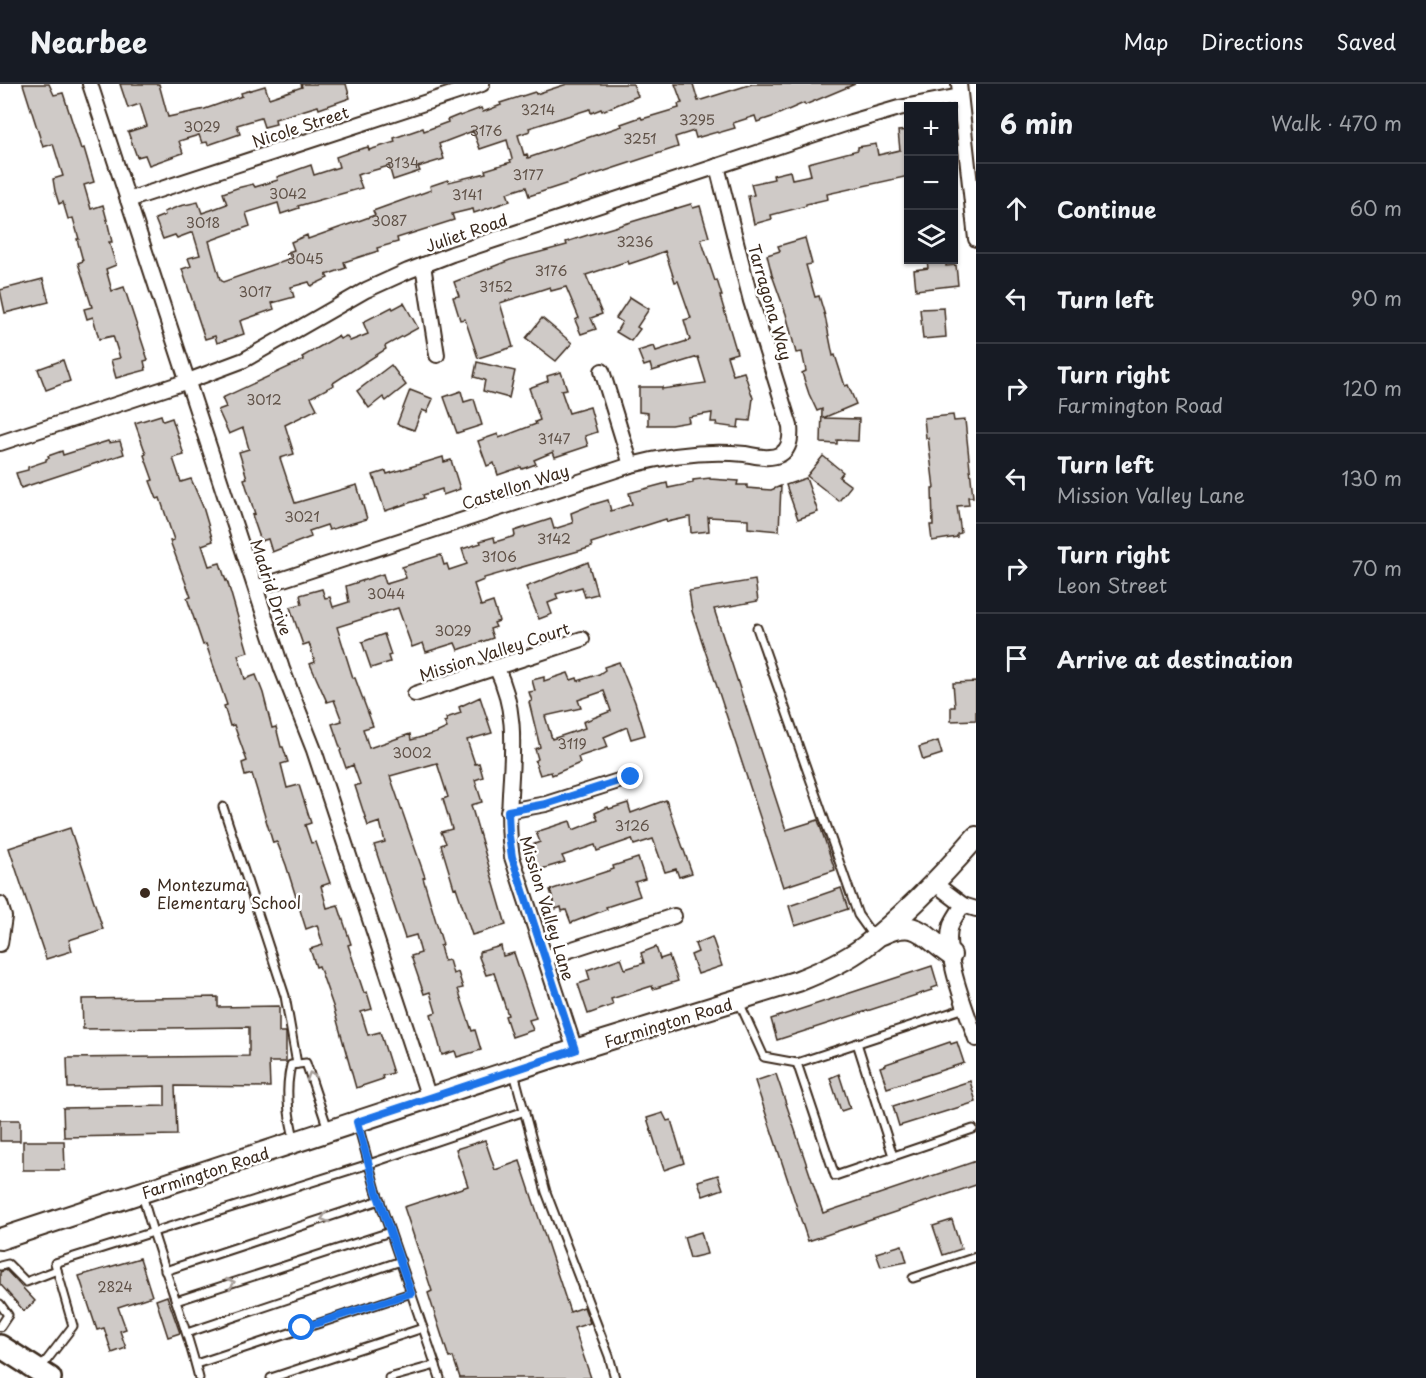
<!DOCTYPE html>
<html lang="en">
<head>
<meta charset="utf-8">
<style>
	body { margin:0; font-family:"Playpen Sans",sans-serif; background:#20242c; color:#f1f3f6 }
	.controls { position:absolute; right:18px; top:18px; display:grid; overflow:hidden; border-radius:0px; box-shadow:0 2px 4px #0004 }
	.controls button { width:54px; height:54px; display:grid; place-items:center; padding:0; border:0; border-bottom:2px solid #363941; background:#171b24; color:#f1f3f6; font:30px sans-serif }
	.stop { position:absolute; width:18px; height:18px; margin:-14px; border:4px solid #1a73e8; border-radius:50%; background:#fff }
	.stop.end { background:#1a73e8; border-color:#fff; box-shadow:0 2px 6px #0008 }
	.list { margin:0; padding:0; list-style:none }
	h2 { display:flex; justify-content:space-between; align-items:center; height:78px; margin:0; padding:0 24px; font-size:26px }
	h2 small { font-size:20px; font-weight:400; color:#9ea1a6 }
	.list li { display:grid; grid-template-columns:39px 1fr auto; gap:18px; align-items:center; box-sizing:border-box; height:90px; padding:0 24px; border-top:2px solid #363941 }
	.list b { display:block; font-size:22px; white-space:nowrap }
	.list p { margin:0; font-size:20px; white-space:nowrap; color:#9ea1a6 }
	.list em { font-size:20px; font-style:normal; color:#9ea1a6 }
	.icon { flex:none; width:33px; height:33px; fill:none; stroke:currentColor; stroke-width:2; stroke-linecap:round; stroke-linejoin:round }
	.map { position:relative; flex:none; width:976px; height:1294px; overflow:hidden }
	header { display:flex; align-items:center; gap:36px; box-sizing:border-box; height:84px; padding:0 30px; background:#171b24; border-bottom:2px solid #363941 }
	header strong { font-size:28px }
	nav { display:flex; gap:33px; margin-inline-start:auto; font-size:21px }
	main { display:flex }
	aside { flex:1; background:#171b24 }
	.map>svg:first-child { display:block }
	.building { fill:#cfcac7; stroke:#3b2a1e; stroke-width:1.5; fill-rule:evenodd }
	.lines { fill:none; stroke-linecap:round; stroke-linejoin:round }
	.service-casing { stroke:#3b2a1e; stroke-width:11 }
	.minor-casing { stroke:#3b2a1e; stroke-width:18 }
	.secondary-casing { stroke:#3b2a1e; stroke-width:24 }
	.primary-casing { stroke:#3b2a1e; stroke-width:26 }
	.service { stroke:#fff; stroke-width:7 }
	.minor { stroke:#fff; stroke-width:14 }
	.secondary { stroke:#fff; stroke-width:20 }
	.primary { stroke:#fff; stroke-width:21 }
	.oneway { stroke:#a79f9a }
	.route { stroke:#1a73e8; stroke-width:8 }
	.poi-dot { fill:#3b2a1e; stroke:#fff; stroke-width:2 }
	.labels { text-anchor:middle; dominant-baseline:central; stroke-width:5; stroke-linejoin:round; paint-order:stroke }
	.number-label { font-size:14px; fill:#605248 }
	.street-label { font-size:16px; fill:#3b2a1e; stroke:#fff }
	.poi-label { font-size:16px; fill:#3b2a1e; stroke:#fff; text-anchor:start }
</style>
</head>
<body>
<header>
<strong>Nearbee</strong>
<nav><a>Map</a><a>Directions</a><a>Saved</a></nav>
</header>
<main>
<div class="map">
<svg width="976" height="1294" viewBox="0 0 976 1294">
	<rect width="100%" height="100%" fill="#fff"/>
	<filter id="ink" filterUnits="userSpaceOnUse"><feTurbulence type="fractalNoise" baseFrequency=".0167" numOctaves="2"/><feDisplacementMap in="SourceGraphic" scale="12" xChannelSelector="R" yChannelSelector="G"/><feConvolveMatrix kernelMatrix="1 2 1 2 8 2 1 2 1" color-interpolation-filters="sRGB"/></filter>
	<g filter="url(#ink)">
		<g class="building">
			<path d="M23,0H49L54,11L63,9L81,65L84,64L94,98L84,101L91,125L103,121L107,136L112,158H109L116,181L106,185L112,207L124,203L148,276L144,277L146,286L116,294L111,276L120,274L113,252L99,255L93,233L87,235L84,225L92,223L78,179L83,177L77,155H79L73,134L68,135L63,118L59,120L55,107L53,95L63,92L53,60L43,63Z"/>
			<path d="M120,0H159L168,33L205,25L242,12L241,9L265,2L269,14L302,3L301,0H346L350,14L319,25L318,22L275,35L276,40L264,43L261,34L237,41L240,50L208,61L207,58L202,59L199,51L179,57L183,69L149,81L145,71L137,73L128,48L147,42L140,20L128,24Z"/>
			<path d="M567,0H633L638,12L602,27L601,25L591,29L590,25L529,44L530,47L518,51L524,71L527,70L528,74L622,42L621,40L641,33L642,35L679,24L678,20L682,19L675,0H693L698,17L752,0H855L805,21L804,19L772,33L757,38L755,32L733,39L735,44L718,49L717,48L696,54L694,47L675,53L678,63L529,112L526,103L507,109L510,117L474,129L473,125L452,130L454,136L397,154L398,158L377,164L378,167L344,178L346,184L326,191L328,194L311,202L309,198L291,203L294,213L272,219L274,225L240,237L244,250L217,259L215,252L205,255L182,185L191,182L188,174L200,171L193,148L177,154L175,151L163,155L155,135L165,131L164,128L180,122L198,118L202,129L211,126L227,120L223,109L237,104L253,100L255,103L278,96L277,93L311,81L314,91L339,83L336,73L353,67L368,63L369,66L395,58L394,54L423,44L424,47L448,38L447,36L459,31L460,32L481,24L483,28L501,21L500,19L535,8L536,10ZM473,47L480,65L507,56L512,75L510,76L511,78L485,86L486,89L449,98L448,96L430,102L431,106L373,127L375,131L308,155L307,151L291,158L294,166L288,168L291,174L223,198L220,195L209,157L250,142L246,129L278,119L281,130L299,124L298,122L362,104L357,91L389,82L393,96L420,87L418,83L444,75L439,60Z"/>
			<path d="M909,46V92L827,110L828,115L806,120V122L771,131L772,135L754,140L748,112L754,111L751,100L774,95L773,91L790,87L792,95L811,91L808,79L858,66V63L876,60L878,71L900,66L898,47Z"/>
			<path d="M691,120L693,124L700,122L709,153L701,155L715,197L717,196L722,212H720L737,269L727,272L733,291L744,288L753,314L750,337L739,336L738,344L716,341L717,338H711L712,329L688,333L689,338L671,341H648V329L639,328V303H662V305L706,299L698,273L652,287L650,280L644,282L638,267L654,262L656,267L690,256L684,236L691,234L678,197L675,198L665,167L647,174L629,180L628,177L586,191L602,230L591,234L596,245L581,250L575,236L579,234L566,203L551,207L550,203L500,219L513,263L478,274L465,235L460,236L453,213L459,212L454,198L510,176L567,161L566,158L588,151Z"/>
			<path d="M805,154L812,180L806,181L815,213L819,212L825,232L833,272L835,271L845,302L848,301L856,320L823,334L859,335L858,357L837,356V360L821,359L822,325L817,327L809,310L802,289L806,287L802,268L796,269L786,230L772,191L767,171L780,167L778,162Z"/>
			<path d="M927,176H946V182L956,181L958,201L916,206L914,186L928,184Z"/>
			<path d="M43,195L49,218L5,229L0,206Z"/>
			<path d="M630,213L649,225L637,243L640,245L631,257L616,248L622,238L616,234Z"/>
			<path d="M404,219L418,244L385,262L386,265L333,299L334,301L311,313L317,325L285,341L294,370L280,374L295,419L357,401L367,435L329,446L327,441L309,447L311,453L272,468L268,455L261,457L252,431L255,430L244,395L247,394L239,368L249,365L243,344L229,350L218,326L226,323L222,314L304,276L302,273L338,252L340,255L346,252L350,257L368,250L363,238L392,223L393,225Z"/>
			<path d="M944,224L946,253L923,255L920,225Z"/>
			<path d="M542,234L572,259L556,277L526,254Z"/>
			<path d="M63,276L70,297L46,306L38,285Z"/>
			<path d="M477,278L515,287L509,314L483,307L485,296L474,293Z"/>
			<path d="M391,281L406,301L386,317L383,313L369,324L357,307Z"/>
			<path d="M561,288L567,305L561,306L569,329L590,323L597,348L585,352L588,362L555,373L553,368L534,376L536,380L522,385L521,383L498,391L494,379L487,382L478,357L498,350L499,354L536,340L535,338L540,336L529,304L548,297L547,292Z"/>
			<path d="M410,306L433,315L427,328L422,326L414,346L397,340Z"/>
			<path d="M461,307L464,318L474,315L482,341L457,349L444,313Z"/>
			<path d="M161,331L163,337L172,334L184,371L173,374L181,398L191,395L203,423L213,457L202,461L209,482L220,479L226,497L227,496L248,568L238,571L245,595L256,591L263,609L272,644L276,643L281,663H283L288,678L281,680L287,704L299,701L311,739L305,741L311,759L316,758L330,799L321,802L327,824L338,821L351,860L348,861L364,909L367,908L372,925L361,928L368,951L380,948L393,989L382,992L383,995L356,1004L333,922L319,882L316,883L310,865L323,861L317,841L306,845L286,781L277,758L273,759L252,690L245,692L242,679L247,677L234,641L230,642L224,622L227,621L206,560L203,561L187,514L191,513L170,457L174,456L160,414L157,415L150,397L153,396L144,371L146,370L135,339Z"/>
			<path d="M953,331L954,337L965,336L973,413H968L969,421L957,422L961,449L957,450V453L932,457L930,441H933L932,404H934L928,354H926L924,334Z"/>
			<path d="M108,357L109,359L120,357L124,370L21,404L16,389L28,386V383L46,377V375L49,374L48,372L62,367L63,371Z"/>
			<path d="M823,372L843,388L839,393L851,402L839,417L807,392Z"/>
			<path d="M443,373L444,378L451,376L460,405L443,411L442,405L423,411L424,414L385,427L373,391L386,387L387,390Z"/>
			<path d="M710,394V395L738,397L737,401H747V404L771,406L781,402L779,447L748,444V435L708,433L709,447L691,449L690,433L667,438L666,435L591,459L592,463L582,466L484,494V496L474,500L481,522L493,518L499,537L494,539L496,543L490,545L493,554L458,566L455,559L426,568L423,559L412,563L398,524L337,543L353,594H355L373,642L363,645L369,664L410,650L411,656L436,649L447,644L444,638L447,637L446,634L461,629L459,623L480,613L492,649L467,656L475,680L479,679L483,693L475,696L482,718L471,721L506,841L472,851L456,803L454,804L441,761L446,759L441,748L452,745L443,715L448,713L437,679L390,692L425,793L423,794L443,861L440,862L444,877L449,876L453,890L458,888L463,904L458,905L472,947L475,946L481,966L457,973L455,967L442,971L431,930L436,928L430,908L424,910L411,872L421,869L416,851L405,854L374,761L385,758L380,738L368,742L355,702L360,700L353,681L346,684L340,667L341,666L332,640L342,637L334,616L327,618L310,580L315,578L309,559L303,561L290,523L302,520L300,511L322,505L325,514L330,513L333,523L349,518L346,502L383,490L386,500L406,494L402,483L441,471L444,481L447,480L449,486L467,480L462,465L481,459L480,457L494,453L495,458L515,452L514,447L551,435L554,445L573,439L571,429L591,421L608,416L611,427L632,420L629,409L667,399L668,404L693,399V396Z"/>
			<path d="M806,394L818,428L798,435L786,401Z"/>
			<path d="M588,478L597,510L585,513L582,503L556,510L558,515L548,519L552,530L539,535L526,503Z"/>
			<path d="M755,496L758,517L714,525L786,746L818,736L835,786L783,803L692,527L689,507Z"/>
			<path d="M384,550L391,571L388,572L390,578L371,584L362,558Z"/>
			<path d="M619,578L635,618L645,651L631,655L627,643L604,653L608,663L578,673L580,679L552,691L551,688L540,691L535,677L538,675L535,665L540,663L529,618L532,617L529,608L535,607L532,596L544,593V597L568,589L571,596L577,594L578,597L599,590L605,586L604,583ZM604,607L611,627L583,638L585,644L552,655L545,632L581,624L578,616Z"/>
			<path d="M976,598V636L951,637V623H955L953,599Z"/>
			<path d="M938,657L942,670L923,676L919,663Z"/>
			<path d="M666,716L692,789L679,793L676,785L665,788L653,755L634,761L632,755L597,767L595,761L562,772L565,778L538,786L529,762L540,758L536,748L570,737L573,746L598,736L595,729L608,723L609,725L628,719L631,729Z"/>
			<path d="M70,744L103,845L69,856L72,867L46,875L9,764Z"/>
			<path d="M638,774L645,795L635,798L640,812L606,823L607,825L571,839L566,826L562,827L561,823L556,825L550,806L614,785L613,782Z"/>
			<path d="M841,804L848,825L795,842L789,822Z"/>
			<path d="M712,853L722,882L698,890L691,871L698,868L695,860Z"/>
			<path d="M501,862L503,872L514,869L536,934L529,936L533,946L512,953L505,932L508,931L494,889L486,891L479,873V868Z"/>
			<path d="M656,863L660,875L669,872L678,897L653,905L652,902L611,915L613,921L588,930L578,900L590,896L587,886L621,874L625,885L644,879L641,869Z"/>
			<path d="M932,882L938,902L932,904V906L777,956L771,935Z"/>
			<path d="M218,913V923L279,922V948H286V978H269L270,1003L175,1002L177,1051L64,1053L63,1024L165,1022V1002L68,1004L67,974L249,972V943L83,945L82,915Z"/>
			<path d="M950,958L951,960L957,958L964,979L887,1004L880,983L886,981V980Z"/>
			<path d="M776,990L823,1129L976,1077V1101L808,1157L755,997Z"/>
			<path d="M839,990L850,1024L841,1027L830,994Z"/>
			<path d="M970,997L976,1018L899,1042L893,1022Z"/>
			<path d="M663,1029L667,1037L671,1036L684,1079L664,1086L647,1034Z"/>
			<rect x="0" y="1036" width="20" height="21"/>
			<path d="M485,1056L495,1086L520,1077L570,1228L584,1223L590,1239L574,1244L591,1294H460L453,1273L449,1274L428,1209L432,1207L404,1123L468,1102L456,1065Z"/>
			<path d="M23,1057H64L65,1086H23Z"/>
			<path d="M718,1091L723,1105L703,1112L698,1097Z"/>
			<path d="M952,1136L961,1165L943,1171L933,1142Z"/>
			<path d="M701,1148L707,1170L690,1174L684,1153Z"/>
			<path d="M902,1161L907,1178L881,1183L876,1169Z"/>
			<path d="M140,1174L152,1212L118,1223L126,1245L120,1247L126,1264L112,1269L104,1244L97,1246L79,1192Z"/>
			<path d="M6,1186L35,1217L24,1227L0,1200V1188Z"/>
			<path d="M167,1212L180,1249L168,1253L156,1216Z"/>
		</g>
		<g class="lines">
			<defs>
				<g id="service">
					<path d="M757,544L858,831L873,852"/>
					<path d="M223,723L285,912L297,980"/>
					<path d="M739,918L764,973L797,979L965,924"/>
					<path d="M857,959L893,1072"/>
					<path d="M797,979L835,1092L973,1045"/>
					<path d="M514,989L546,1108L609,1272L615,1294"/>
					<path d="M358,1041L376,1106L440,1294"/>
					<path d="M295,1057C288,1032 285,1006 291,981L306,979L328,1045"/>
					<path d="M142,1110C158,1172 184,1232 199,1294"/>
					<path d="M0,1182L8,1180L26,1198L57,1186"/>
					<path d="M165,1187L380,1116"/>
					<path d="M913,1194L976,1173"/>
					<path d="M176,1217L390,1148"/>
					<path d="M0,1220L8,1231L0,1243"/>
					<path d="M187,1249L401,1177"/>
					<path d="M196,1280L411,1209"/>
					<path d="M40,1285L73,1242L55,1179L369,1080L525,1027"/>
					<path d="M271,1294L423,1244"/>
					<path d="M389,1294L436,1281"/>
				</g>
				<g id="minor">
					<path d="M90,0L282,585L314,666L429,1014"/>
					<path d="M959,0L976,155"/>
					<path d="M128,116L482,0"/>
					<path d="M423,181L437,271"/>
					<path d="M602,287L631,381"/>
					<path d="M0,359L188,297L244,276L366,206L408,187L452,170L851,38L899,24L960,12"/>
					<path d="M256,504L631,381C669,371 705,366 745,370C757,372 769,376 781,370C791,364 791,352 790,342L751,217L717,82"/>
					<path d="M496,583C528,646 501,707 512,773L575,966"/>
					<path d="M415,610L582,555"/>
					<path d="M508,727L546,720L631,693"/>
					<path d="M934,799L963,821L976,825"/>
					<path d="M0,820L4,833L0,860"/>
					<path d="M963,821C959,827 954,834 951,841C942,868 967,928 976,955"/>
					<path d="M545,874L674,832"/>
				</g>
				<g id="secondary">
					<path d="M882,850C919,833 923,853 951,871"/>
					<path d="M0,1155L575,966L798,897C821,888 844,878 864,863C904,832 943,791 976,753"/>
				</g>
				<path id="primary" d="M0,1262L50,1294"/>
			</defs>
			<use href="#service" class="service-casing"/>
			<use href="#minor" class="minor-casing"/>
			<use href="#secondary" class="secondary-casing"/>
			<use href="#primary" class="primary-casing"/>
			<use href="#service" class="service"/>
			<use href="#minor" class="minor"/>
			<use href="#secondary" class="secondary"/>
			<use href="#primary" class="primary"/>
		</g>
		<defs><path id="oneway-chevron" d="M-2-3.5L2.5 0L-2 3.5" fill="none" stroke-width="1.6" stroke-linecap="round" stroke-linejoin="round" transform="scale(1.5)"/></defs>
		<g class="oneway">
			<use href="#oneway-chevron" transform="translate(311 992) rotate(-108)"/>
			<use href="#oneway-chevron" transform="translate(325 1134) rotate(162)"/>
			<use href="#oneway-chevron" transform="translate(231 1199) rotate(-18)"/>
		</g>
	</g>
	<g class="lines" filter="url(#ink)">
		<path class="route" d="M302,1244L411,1209L376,1106L357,1038L575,966L512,773L509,752L508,727L546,720L631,693"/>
	</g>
	<circle class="poi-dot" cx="145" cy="809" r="6"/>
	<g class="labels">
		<g class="number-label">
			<text x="538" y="25">3214</text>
			<text x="697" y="35">3295</text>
			<text x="202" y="42">3029</text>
			<text x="486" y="46">3176</text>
			<text x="640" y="54">3251</text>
			<text x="402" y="78">3134</text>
			<text x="528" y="90">3177</text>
			<text x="288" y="109">3042</text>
			<text x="467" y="110">3141</text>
			<text x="389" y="136">3087</text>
			<text x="203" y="138">3018</text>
			<text x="635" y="157">3236</text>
			<text x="305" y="174">3045</text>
			<text x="551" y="186">3176</text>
			<text x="496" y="202">3152</text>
			<text x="255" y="207">3017</text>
			<text x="264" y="315">3012</text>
			<text x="554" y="354">3147</text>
			<text x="302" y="432">3021</text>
			<text x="554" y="454">3142</text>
			<text x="499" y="472">3106</text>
			<text x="386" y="509">3044</text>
			<text x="453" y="546">3029</text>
			<text x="572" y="659">3119</text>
			<text x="412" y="668">3002</text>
			<text x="632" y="741">3126</text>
			<text x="115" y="1202">2824</text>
		</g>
		<g class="street-label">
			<text transform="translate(300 42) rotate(-18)">Nicole Street</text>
			<text transform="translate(466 148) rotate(-19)">Juliet Road</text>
			<text transform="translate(771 218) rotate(74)">Tarragona Way</text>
			<text transform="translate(515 402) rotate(-18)">Castellon Way</text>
			<text transform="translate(272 503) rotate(72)">Madrid Drive</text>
			<text transform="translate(494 567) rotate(-18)">Mission Valley Court</text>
			<text transform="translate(548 824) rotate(73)">Mission Valley Lane</text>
			<text transform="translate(668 938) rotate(-17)">Farmington Road</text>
			<text transform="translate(205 1088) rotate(-18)">Farmington Road</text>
		</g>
		<g class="poi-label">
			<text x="157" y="800">Montezuma<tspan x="157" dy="18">Elementary School</tspan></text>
		</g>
	</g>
</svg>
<div class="controls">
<button>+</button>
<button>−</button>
<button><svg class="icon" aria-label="layers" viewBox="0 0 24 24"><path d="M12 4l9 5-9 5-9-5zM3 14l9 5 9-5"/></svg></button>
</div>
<div class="stop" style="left:302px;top:1244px"></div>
<div class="stop end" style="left:631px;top:693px"></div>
</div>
<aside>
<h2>6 min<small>Walk · 470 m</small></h2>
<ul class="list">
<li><svg class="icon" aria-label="ahead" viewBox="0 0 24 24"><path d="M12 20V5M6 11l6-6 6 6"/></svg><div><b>Continue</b></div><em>60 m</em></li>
<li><svg class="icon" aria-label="left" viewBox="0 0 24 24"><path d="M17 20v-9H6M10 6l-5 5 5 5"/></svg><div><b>Turn left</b></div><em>90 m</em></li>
<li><svg class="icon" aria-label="right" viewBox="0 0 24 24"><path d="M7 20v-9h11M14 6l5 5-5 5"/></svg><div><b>Turn right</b><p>Farmington Road</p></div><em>120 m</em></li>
<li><svg class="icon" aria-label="left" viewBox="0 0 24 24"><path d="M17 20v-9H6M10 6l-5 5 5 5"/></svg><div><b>Turn left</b><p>Mission Valley Lane</p></div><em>130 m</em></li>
<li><svg class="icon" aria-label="right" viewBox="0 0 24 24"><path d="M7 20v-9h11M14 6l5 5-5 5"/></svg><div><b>Turn right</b><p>Leon Street</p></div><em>70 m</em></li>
<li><svg class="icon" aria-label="arrive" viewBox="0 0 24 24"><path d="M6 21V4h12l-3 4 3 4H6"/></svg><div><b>Arrive at destination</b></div></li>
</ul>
</aside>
</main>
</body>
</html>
